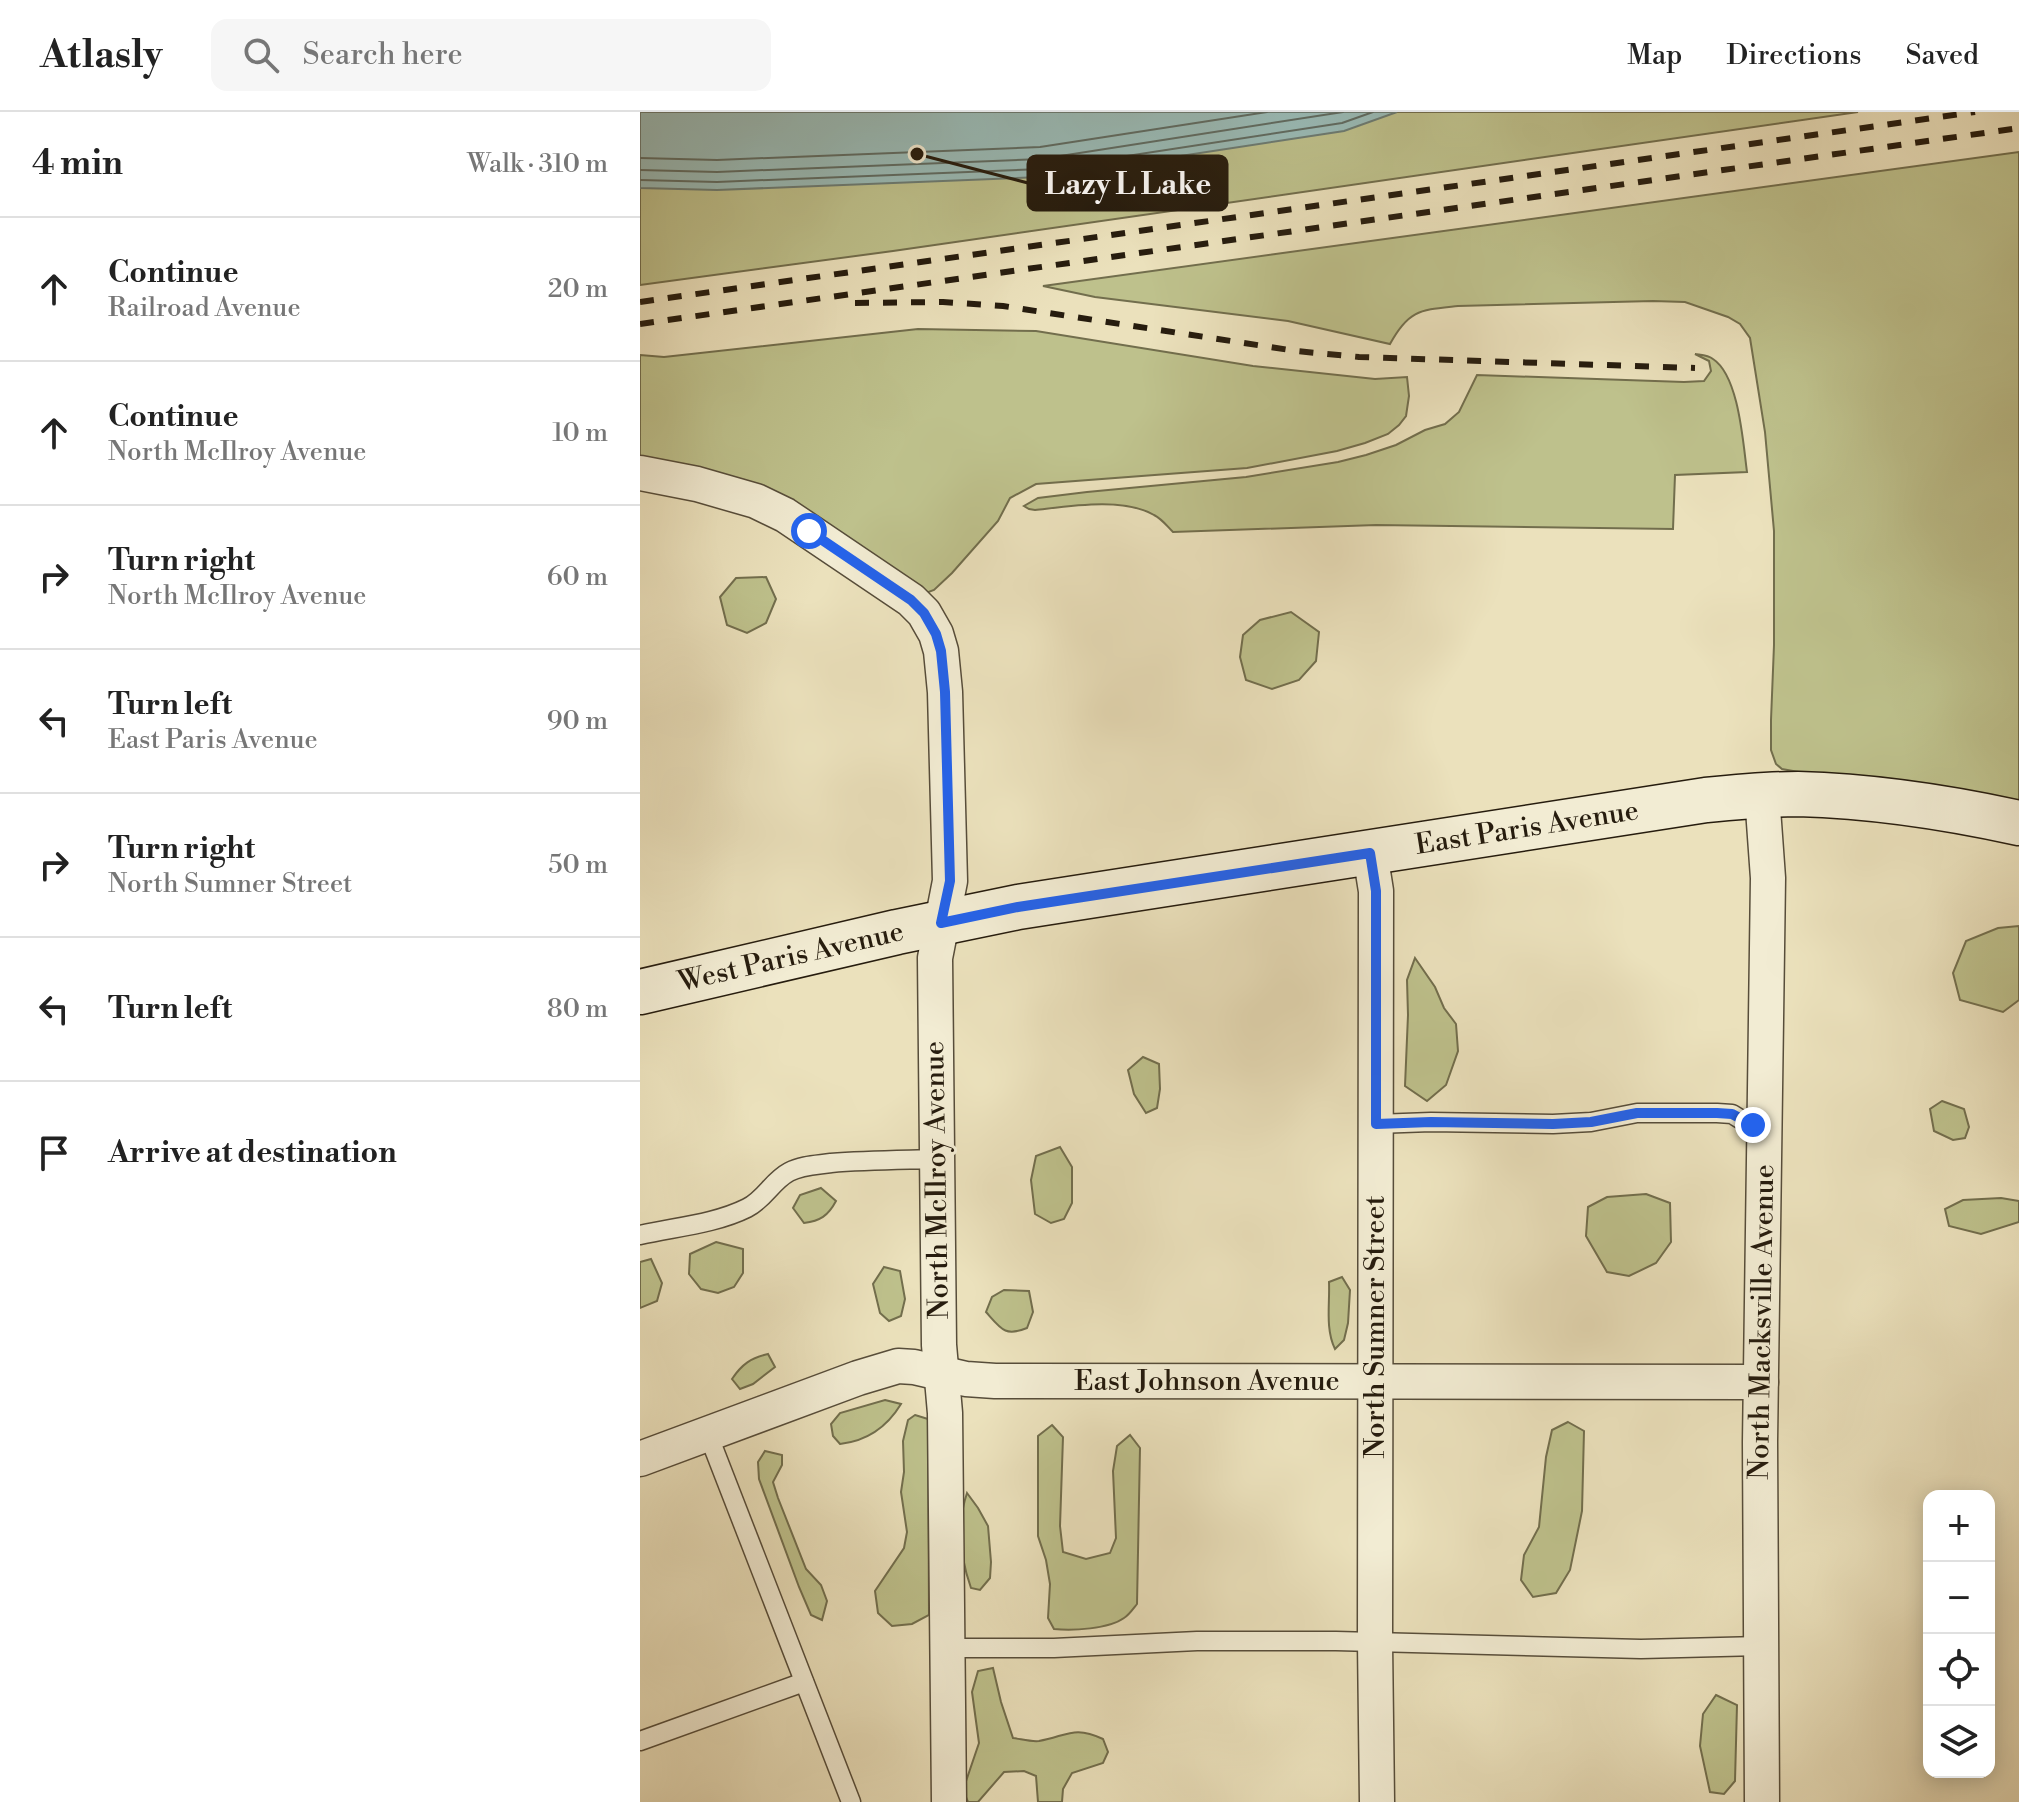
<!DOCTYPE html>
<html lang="en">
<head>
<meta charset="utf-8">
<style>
	body { margin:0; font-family:"Libre Bodoni",serif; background:#f6f6f6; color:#222 }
	.controls { position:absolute; right:24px; bottom:24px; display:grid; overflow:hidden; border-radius:16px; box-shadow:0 4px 20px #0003 }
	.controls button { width:72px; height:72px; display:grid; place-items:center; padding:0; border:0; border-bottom:2px solid #e0e0e0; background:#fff; color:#222; font:40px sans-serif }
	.stop { position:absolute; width:24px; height:24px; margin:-18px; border:6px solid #2563eb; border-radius:50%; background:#fff }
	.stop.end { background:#2563eb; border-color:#fff; box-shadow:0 2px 8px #0008 }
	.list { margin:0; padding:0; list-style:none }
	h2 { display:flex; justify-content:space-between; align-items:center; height:104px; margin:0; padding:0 32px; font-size:34px }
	h2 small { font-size:26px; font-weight:400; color:#767676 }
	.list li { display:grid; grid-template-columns:52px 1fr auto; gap:24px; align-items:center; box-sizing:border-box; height:144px; padding:0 32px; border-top:2px solid #e0e0e0 }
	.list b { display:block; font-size:30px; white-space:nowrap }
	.list p { margin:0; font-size:26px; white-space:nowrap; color:#767676 }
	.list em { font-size:26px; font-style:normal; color:#767676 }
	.icon { flex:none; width:44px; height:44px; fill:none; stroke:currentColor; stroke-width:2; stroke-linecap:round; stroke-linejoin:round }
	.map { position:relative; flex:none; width:1379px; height:1690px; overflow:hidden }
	header { display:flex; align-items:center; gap:48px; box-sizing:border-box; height:112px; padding:0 40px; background:#fff; border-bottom:2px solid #e0e0e0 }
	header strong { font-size:38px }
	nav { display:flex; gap:44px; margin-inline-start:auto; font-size:28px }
	.search { width:560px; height:72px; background:#f6f6f6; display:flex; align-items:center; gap:20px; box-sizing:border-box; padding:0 28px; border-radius:16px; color:#767676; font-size:30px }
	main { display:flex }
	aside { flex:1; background:#fff }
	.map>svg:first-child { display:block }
	.green { fill:#bec18c; stroke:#726e4d; stroke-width:2 }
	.water { fill:#9abcb8; stroke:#6c7c74; stroke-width:2 }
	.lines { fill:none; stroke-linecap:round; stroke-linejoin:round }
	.shore { stroke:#606c63; stroke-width:2 }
	.lane-casing { stroke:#574d3a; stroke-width:21 }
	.street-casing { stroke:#574d3a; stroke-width:37 }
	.secondary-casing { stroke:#261c0e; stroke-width:47 }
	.lane { stroke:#f2ecd3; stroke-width:18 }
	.street { stroke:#f2ecd3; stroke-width:34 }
	.secondary { stroke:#f2ecd3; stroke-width:44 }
	.rail { stroke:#261c0e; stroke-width:6; stroke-dasharray:14 14; stroke-linecap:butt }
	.route { stroke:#2563eb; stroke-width:10 }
	.labels { text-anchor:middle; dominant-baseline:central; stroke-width:6; stroke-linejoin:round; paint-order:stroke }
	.street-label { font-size:28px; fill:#261c0e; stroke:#f2ecd3 }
	.leader { fill:none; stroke:#261c0e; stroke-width:3 }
	.callout-dot { fill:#261c0e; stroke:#f2ecd3; stroke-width:3 }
	.callout { fill:#261c0e; stroke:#261c0e; stroke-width:3 }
	.callout-label { font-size:30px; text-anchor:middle; font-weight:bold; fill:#fff }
</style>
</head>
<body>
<header>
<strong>Atlasly</strong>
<div class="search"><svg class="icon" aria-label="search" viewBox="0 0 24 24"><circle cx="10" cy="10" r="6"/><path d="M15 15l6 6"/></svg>Search here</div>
<nav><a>Map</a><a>Directions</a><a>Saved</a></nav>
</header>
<main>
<aside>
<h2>4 min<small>Walk · 310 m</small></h2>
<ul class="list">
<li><svg class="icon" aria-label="ahead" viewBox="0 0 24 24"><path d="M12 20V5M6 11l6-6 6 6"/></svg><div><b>Continue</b><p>Railroad Avenue</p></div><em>20 m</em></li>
<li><svg class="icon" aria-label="ahead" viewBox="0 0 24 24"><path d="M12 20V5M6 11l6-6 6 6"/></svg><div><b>Continue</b><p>North McIlroy Avenue</p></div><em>10 m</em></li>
<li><svg class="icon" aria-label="right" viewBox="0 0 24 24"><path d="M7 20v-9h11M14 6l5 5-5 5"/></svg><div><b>Turn right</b><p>North McIlroy Avenue</p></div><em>60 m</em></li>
<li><svg class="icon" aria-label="left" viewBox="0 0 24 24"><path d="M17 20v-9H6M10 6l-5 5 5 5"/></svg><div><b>Turn left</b><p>East Paris Avenue</p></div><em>90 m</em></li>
<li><svg class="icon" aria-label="right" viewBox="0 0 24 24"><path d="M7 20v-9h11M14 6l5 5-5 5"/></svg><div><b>Turn right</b><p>North Sumner Street</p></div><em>50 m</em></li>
<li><svg class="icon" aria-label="left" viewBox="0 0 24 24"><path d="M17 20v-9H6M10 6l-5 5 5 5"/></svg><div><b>Turn left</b></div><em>80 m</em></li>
<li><svg class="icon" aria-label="arrive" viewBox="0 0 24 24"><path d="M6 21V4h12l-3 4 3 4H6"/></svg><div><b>Arrive at destination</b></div></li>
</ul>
</aside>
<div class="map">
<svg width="1379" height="1690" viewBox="0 0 1379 1690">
	<rect width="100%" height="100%" fill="#ebe1bc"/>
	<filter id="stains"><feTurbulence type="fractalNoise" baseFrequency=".0025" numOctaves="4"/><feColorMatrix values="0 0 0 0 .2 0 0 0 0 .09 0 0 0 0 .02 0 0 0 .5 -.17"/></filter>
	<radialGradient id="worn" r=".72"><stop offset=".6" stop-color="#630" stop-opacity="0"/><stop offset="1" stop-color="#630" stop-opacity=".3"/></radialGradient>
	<g class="green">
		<path d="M0,0H1218L253,139L0,173Z"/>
		<path d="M1379,40V693L1186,665L1142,657L1136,652L1131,638V608L1134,533V419L1125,320L1110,226L1100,212L1088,205L1045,190L1013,189L818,194C781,198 769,197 750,232L648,209L455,185L403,174Z"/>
		<path d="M278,217L396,219L613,254L735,267L767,265L769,284L766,304L759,313L748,322L725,331L697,339L607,356L396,372L370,386L358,409L312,461L294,478L286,481L0,351V243L24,245Z"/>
		<path d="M1055,242C1061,243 1068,243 1073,247C1099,264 1103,331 1107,360L1035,363L1033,417L736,413L533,420C527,414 522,407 514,403C483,385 430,394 395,398L389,397L384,394L398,386L447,380L606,365L698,350L726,343L756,333L785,318L805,312L819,300L837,263L1044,270L1064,269L1071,259L1069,249Z"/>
		<path d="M126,465L136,487L126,511L107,521L87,513L80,485L96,466Z"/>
		<path d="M651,500L679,520L676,549L659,568L632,577L606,568L600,545L603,523L620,508Z"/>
		<path d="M1379,814V888L1363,900L1320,888L1313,861L1326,829L1358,816Z"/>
		<path d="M775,846L795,875L804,896L816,912L818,939L806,973L787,989L765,974L768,903L767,868Z"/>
		<path d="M503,945L519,952L520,977L517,996L506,1001L494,982L488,958Z"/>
		<path d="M1302,989L1324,997L1329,1015L1325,1026L1313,1028L1294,1019L1290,997Z"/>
		<path d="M420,1035L432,1055V1091L424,1107L411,1111L395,1102L391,1068L396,1044Z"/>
		<path d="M181,1076L196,1089C188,1104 180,1109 164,1111L153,1096L160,1083Z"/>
		<path d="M1006,1082L1030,1091L1031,1130L1016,1151L989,1164L967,1160L946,1124L948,1095L967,1085Z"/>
		<path d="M1361,1086L1379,1089V1110L1341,1122L1309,1114L1305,1097L1323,1088Z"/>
		<path d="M76,1130L103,1137V1161L94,1175L78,1181L61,1177L49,1162L50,1142Z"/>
		<path d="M11,1147L22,1171L17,1189L0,1196V1150Z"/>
		<path d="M244,1155L260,1159L265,1187L261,1204L249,1209L240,1201L233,1172Z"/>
		<path d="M702,1165L710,1178L708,1211L704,1228L695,1237C685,1217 690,1191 689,1170Z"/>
		<path d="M364,1178L389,1179L393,1200L387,1216C365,1225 361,1217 346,1200L352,1185Z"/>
		<path d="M128,1242L135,1255L113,1272L100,1277L92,1267C102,1252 111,1246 128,1242Z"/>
		<path d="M245,1288L261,1292C247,1315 227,1329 200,1332L193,1324L191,1312L200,1301Z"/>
		<path d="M275,1303L288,1307L289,1503L272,1512L252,1514L238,1501L235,1479L264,1436L267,1420L261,1380L264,1360L263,1329L268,1308Z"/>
		<path d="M928,1310L944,1319L942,1399L930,1458L916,1481L893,1485L881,1468L884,1443L899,1415L906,1345L912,1318Z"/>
		<path d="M412,1313L423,1325L420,1414L423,1440L446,1447L470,1441L476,1426L473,1359L477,1334L490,1323L500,1336L497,1492C493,1497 489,1503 484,1506C469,1517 432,1519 414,1517L408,1506L410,1472L406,1448L398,1424V1324Z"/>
		<path d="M125,1339L142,1343V1353L133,1370L138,1386L166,1457L181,1473L187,1489L182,1508L171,1503L159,1475L119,1367L118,1350Z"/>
		<path d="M327,1381L338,1396L348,1414L351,1450L350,1466L340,1478L331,1476C320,1445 316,1414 327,1381Z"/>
		<path d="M353,1556L361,1590L373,1626C381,1627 391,1630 399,1629C427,1624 434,1613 463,1627L468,1640L463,1651L432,1661L423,1677L422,1690H398L396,1664L384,1659L364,1660L338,1690H328L323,1678L339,1631L332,1580L338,1559Z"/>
		<path d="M1076,1583L1097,1593L1095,1669L1084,1682L1070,1680L1060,1634L1063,1602Z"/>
	</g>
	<path class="water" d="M0,0H757L704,19L403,65L77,78L0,76Z"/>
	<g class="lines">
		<g class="shore">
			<path d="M0,46L77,48L400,35L627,0"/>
			<path d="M0,58L77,60L401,47L703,0"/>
			<path d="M0,68L77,70L402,57L702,11L733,0"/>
		</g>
		<defs>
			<g id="lane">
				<path d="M736,1012L791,1010L913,1012L951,1010L997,1001H1077L1092,1002L1105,1010L1124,1014"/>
				<path d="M0,1123C35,1115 75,1112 107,1096C125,1087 132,1069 149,1060C162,1053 178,1053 191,1051C226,1048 261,1048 296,1047"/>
				<path d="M68,1322L211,1690"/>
				<path d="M307,1536H414L557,1529H696L1001,1537L1120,1534"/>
				<path d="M0,1629L164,1570"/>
			</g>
			<g id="street">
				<path d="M0,361L57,372L116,389L145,403L271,488L284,501L296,522L301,539L305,580L310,769L295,846L299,1233L305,1301L309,1690"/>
				<path d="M730,741L736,779L735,1531L737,1690"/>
				<path d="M0,1347L218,1266L258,1254L274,1255L326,1267L355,1269L1121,1270"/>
				<path d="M1122,1690L1120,1330L1128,766L1122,683"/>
			</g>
			<path id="secondary" d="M0,880L257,820L378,795L1066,688C1096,685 1127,682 1158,682C1233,684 1306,695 1379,711"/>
		</defs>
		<use href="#lane" class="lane-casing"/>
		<use href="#street" class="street-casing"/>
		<use href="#secondary" class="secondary-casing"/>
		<use href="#lane" class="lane"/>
		<use href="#street" class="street"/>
		<use href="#secondary" class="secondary"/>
		<g class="rail">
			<path d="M0,190L1335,0"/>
			<path d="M215,191L303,190L363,194L656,239L719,245L1055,256"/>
			<path d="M0,212L1379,16"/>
		</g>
	</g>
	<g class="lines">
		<path class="route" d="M169,419L271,488L284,501L296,522L301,539L305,580L310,769L301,811L378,795L730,741L736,779V1012L791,1010L913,1012L951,1010L997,1001H1077L1092,1002L1113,1013"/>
	</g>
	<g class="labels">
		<g class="street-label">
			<text transform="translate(887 716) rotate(-9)">East Paris Avenue</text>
			<text transform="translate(151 845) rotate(-13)">West Paris Avenue</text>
			<text transform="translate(297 1068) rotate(-91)">North McIlroy Avenue</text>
			<text transform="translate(1122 1210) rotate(-89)">North Macksville Avenue</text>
			<text transform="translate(735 1215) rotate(-90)">North Sumner Street</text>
			<text x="567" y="1269">East Johnson Avenue</text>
		</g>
	</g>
	<path class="leader" d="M277 42L388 71"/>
	<circle class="callout-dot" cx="277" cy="42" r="8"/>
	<rect class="callout" x="388" y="44" width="199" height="54" rx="8"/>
	<g class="callout-label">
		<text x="488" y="82">Lazy L Lake</text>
	</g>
	<rect width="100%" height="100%" filter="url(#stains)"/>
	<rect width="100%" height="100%" fill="url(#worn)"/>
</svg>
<div class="controls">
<button>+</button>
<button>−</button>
<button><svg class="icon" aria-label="locate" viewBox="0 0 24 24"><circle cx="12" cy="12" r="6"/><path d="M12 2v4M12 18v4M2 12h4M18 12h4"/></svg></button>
<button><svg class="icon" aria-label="layers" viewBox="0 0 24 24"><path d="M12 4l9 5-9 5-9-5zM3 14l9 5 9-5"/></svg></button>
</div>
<div class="stop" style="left:169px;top:419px"></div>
<div class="stop end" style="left:1113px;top:1013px"></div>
</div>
</main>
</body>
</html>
